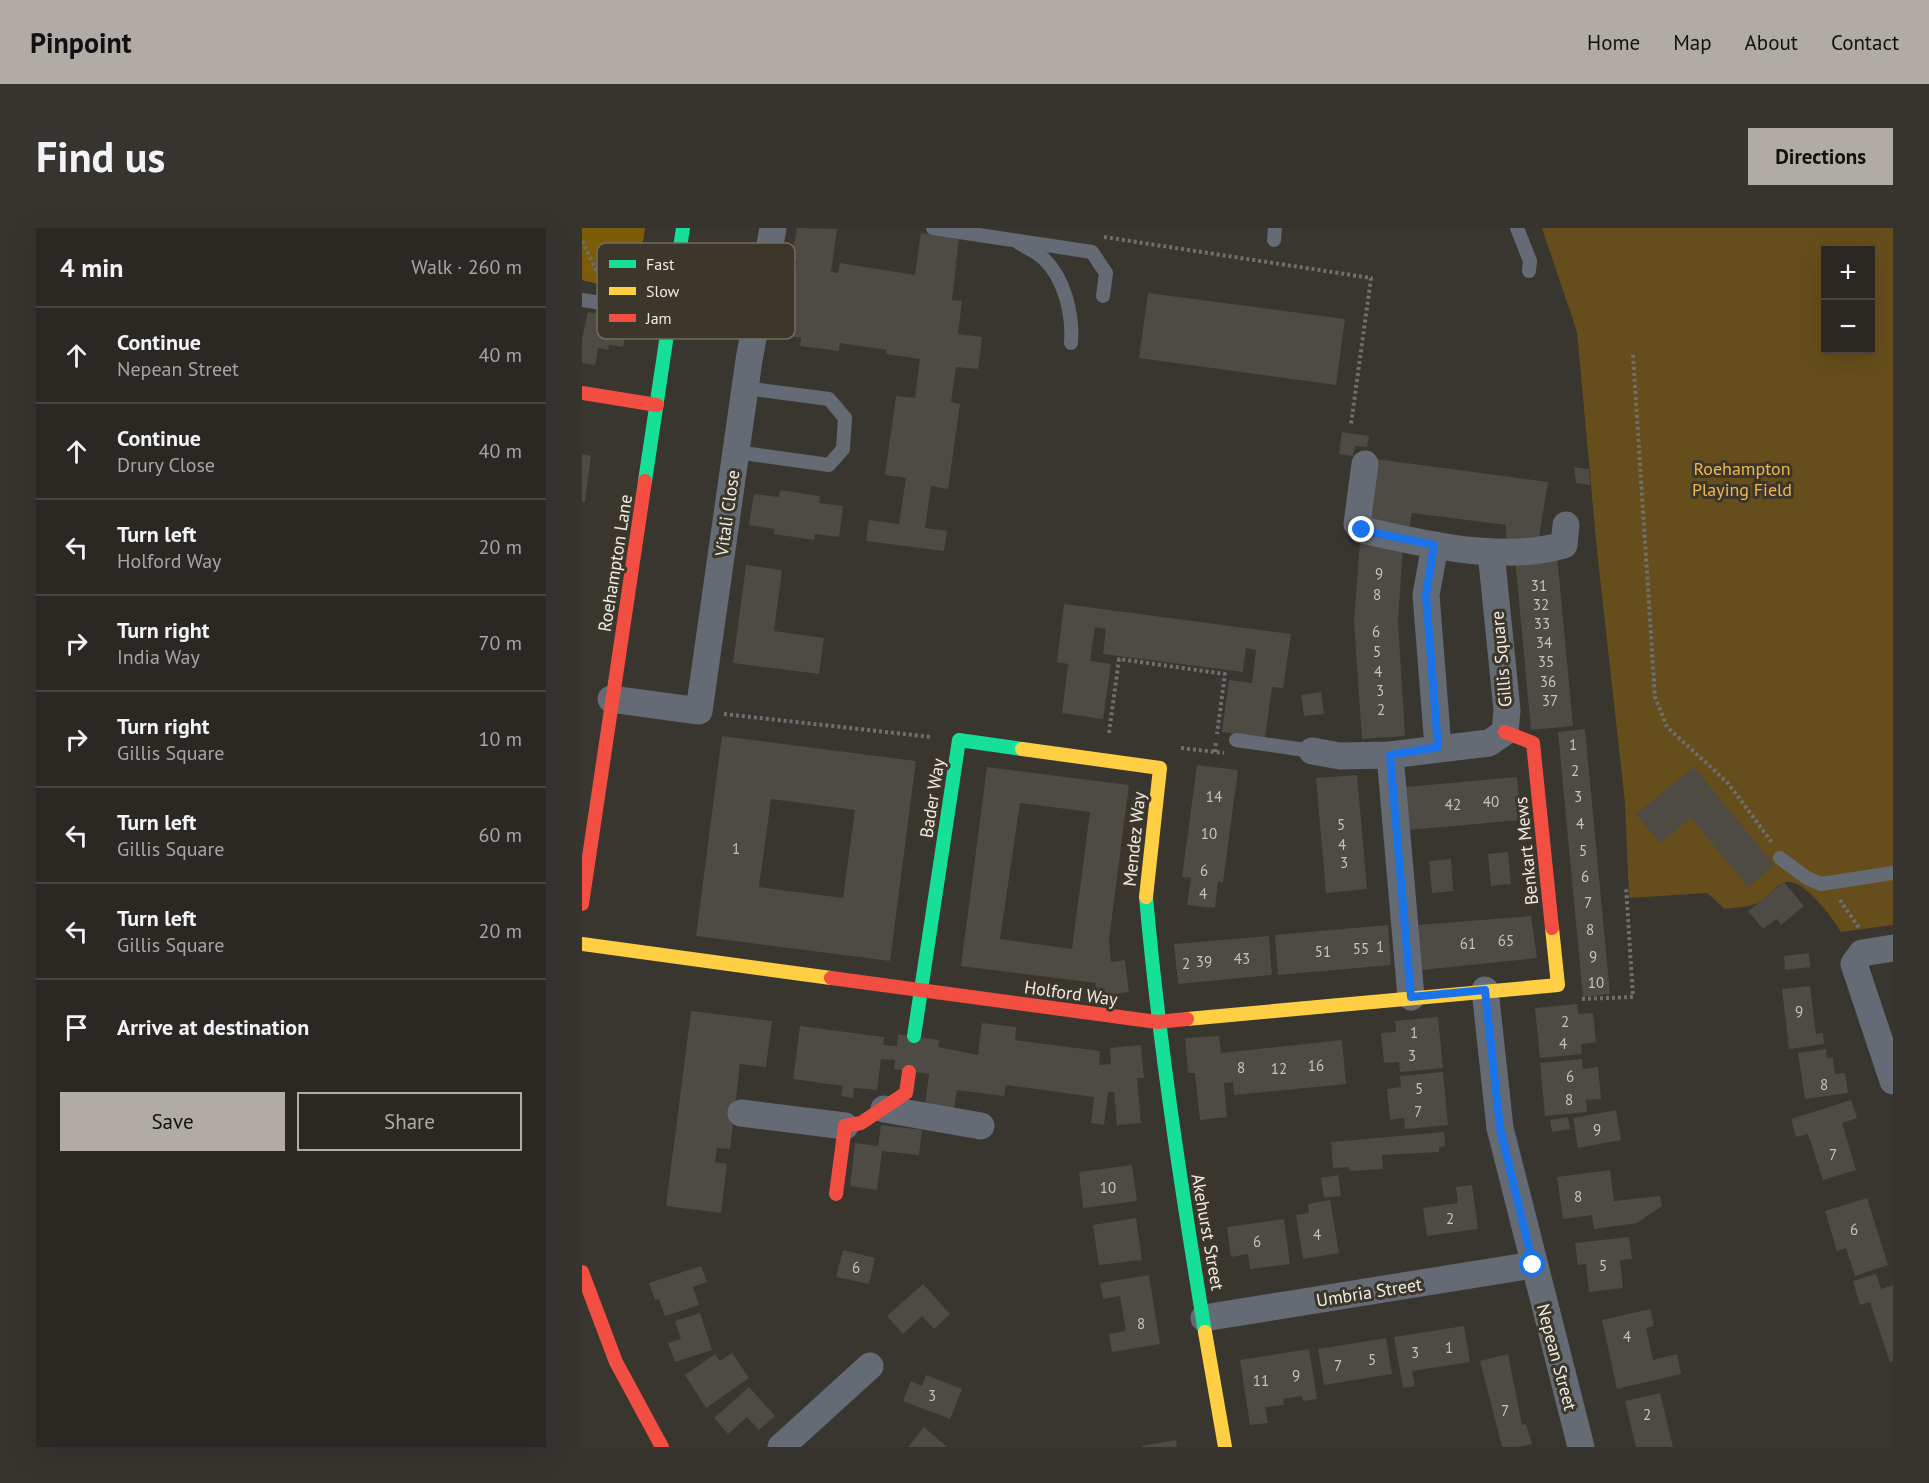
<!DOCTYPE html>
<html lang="en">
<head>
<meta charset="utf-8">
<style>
	body { margin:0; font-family:"PT Sans",sans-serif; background:#373430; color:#f1f3f6 }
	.controls { position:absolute; right:18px; top:18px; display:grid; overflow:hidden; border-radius:0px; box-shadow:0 6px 24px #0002 }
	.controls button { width:54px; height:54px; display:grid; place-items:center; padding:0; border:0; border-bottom:2px solid #474441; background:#2b2823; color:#f1f3f6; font:30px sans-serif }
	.stop { position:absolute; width:18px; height:18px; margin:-14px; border:4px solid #1a73e8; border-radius:50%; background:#fff }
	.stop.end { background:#1a73e8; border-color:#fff; box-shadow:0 2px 6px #0008 }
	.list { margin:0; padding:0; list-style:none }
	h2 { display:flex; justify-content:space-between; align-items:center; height:78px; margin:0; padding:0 24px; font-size:26px }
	h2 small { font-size:20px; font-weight:400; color:#a6a6a6 }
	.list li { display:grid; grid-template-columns:39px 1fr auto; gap:18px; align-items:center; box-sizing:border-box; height:96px; padding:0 24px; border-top:2px solid #474441 }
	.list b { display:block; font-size:22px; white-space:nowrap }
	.list p { margin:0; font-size:20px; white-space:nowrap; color:#a6a6a6 }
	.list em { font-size:20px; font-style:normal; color:#a6a6a6 }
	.actions { display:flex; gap:12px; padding:18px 24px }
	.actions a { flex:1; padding:14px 0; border:2px solid #b0aca5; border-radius:0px; text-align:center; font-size:21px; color:#b0aca5 }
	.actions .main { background:#b0aca5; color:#111 }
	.icon { flex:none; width:33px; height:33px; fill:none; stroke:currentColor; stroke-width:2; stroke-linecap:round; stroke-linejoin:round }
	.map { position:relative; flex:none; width:1311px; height:1219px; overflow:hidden; border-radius:0px }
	header { display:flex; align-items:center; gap:36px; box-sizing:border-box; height:84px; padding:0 30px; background:#b0aca5; color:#111 }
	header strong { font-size:28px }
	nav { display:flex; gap:33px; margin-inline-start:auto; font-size:21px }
	.intro { display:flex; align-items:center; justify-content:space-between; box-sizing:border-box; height:144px; padding:0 36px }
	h1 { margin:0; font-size:42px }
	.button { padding:15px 27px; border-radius:0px; background:#b0aca5; color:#111; font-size:21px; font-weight:700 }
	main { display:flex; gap:36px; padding:0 36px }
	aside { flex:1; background:#2b2823; border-radius:0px; box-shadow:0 6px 24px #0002 }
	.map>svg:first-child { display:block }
	.green { fill:#664d1c; fill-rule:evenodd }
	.forest { fill:#7d5c09 }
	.building { fill:#4e4a44; fill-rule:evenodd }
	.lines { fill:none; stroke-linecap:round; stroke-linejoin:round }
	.path { stroke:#6c7073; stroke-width:4; stroke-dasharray:3 3; stroke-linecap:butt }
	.lane { stroke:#646b75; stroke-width:14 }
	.street { stroke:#646b75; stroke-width:27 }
	.fast { stroke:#16e098; stroke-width:14 }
	.slow { stroke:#ffcf43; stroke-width:14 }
	.jam { stroke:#f24e42; stroke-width:14 }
	.route { stroke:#1a73e8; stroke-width:8 }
	.labels { text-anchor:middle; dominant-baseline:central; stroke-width:6; stroke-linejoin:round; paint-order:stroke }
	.number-label { font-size:15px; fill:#c8c4bd }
	.park-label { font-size:18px; fill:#efb94e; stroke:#3d362b }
	.street-label { font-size:18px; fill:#f0ece5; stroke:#3d362b }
	.key { fill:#3d362b; stroke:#736d63; stroke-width:1.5 }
	.key-label { font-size:16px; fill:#f0ece5 }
</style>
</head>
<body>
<header>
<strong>Pinpoint</strong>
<nav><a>Home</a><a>Map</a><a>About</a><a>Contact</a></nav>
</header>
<div class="intro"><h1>Find us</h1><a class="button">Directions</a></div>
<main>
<aside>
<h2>4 min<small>Walk · 260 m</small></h2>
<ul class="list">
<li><svg class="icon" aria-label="ahead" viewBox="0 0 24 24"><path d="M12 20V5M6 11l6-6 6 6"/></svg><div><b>Continue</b><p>Nepean Street</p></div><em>40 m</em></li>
<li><svg class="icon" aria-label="ahead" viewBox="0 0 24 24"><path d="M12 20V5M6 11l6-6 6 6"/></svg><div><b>Continue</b><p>Drury Close</p></div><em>40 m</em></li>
<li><svg class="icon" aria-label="left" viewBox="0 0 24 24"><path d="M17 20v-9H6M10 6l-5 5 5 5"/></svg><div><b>Turn left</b><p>Holford Way</p></div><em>20 m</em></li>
<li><svg class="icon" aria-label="right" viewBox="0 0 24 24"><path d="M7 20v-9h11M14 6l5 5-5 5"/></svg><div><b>Turn right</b><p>India Way</p></div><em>70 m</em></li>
<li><svg class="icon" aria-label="right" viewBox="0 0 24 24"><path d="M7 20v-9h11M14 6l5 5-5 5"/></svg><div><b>Turn right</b><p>Gillis Square</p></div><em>10 m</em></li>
<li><svg class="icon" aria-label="left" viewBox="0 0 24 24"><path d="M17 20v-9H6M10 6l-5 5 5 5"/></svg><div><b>Turn left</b><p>Gillis Square</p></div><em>60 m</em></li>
<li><svg class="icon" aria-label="left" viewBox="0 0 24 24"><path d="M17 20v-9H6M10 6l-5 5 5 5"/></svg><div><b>Turn left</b><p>Gillis Square</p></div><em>20 m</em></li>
<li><svg class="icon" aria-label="arrive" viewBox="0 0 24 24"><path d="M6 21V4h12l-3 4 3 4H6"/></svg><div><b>Arrive at destination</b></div></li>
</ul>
<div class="actions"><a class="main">Save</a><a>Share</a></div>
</aside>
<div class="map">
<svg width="1311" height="1219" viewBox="0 0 1311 1219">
	<rect width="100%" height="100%" fill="#39352f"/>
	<path class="green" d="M960,0H1311V697L1259,704C1251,691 1219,646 1201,655C1191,660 1185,671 1175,675C1167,680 1152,679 1143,681L1125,665L1047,670L1043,575L1015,323L995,104ZM1244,22H1288V122H1244Z"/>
	<path class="forest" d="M0,0H63L53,65L0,52Z"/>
	<g class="building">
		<path d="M215,0L255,1L249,44L256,45L258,35L333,47L339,5L377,10L370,72L380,73L376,106L400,109L396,141L374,139L369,174L378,176L366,261L349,258L343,300L365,303L362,323L284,313L287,292L317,296L324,250L303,247L314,168L333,170L338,131L304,126L305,122L258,115L257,123L218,118L219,110L194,106L198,76L207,78L215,33L209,32Z"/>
		<path d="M566,65L763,91L754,157L557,130Z"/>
		<path d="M6,84L20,87L19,93L33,95L41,90L53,97L51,107L43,110L41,119L27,117L26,122L16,120L13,137L0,135V111Z"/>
		<path d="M760,204L787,208L785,219L773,218L771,228L757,226Z"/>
		<path d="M0,226L9,228L3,274H0Z"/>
		<path d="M794,231L966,254L956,315L924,311V297L830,285L827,300L786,293Z"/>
		<path d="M992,239L1007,241L1008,257L994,255Z"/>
		<path d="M198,262L238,268L237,275L261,278L257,309L233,306L232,312L192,306L193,301L167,297L172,266L197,269Z"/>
		<path d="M778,313L821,318L816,394L823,508L780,511L772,394Z"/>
		<path d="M975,327L991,498L949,502L933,330Z"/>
		<path d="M164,337L200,342L192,403L242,410L237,446L151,435Z"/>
		<path d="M482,376L709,406L701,460L690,459L683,510L640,504L647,452L670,455L674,422L664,420L661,444L521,426L524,401L513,399L508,433L529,436L521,491L480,485L486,436L475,434Z"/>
		<path d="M739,464L742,486L722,488L719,467Z"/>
		<path d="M1003,501L1028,766L1001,769L976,504Z"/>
		<path d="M140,508L334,533L308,733L114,708ZM189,571L273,582L261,670L177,659Z"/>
		<path d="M615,537L656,542L641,654H636L633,680L605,677L609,650L600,649Z"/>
		<path d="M405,539L547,557L527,712L529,734L543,732L547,764L515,768L514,755L379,738ZM438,575L508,584L490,721L418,711Z"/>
		<path d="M1112,539L1192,637L1166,659L1109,590L1078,615L1054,586Z"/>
		<path d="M775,547L785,661L744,665L734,550Z"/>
		<path d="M935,549L939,592L827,602L823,559Z"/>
		<path d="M926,624L929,656L909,658L906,626Z"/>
		<path d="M869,631L871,663L850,665L847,633Z"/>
		<path d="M1202,654L1222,678L1199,697L1195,691L1181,701L1166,683Z"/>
		<path d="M949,688L955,730L840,742L836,697Z"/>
		<path d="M806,697L809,737L696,747L693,707Z"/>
		<path d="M687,708L690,747L596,756L592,716Z"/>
		<path d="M1227,725L1228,739L1203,742L1202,728Z"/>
		<path d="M1228,758L1234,806L1241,805L1242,816L1207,821L1200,761Z"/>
		<path d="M995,776L996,786L1011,785L1014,814L999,816L1000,826L958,830L953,780Z"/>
		<path d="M109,783L190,793L184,839L158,836L148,921L135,920L133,934L145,936L139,985L84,978Z"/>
		<path d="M856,789L861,840L818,844L817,834L802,835L799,805L814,804L813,793Z"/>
		<path d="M400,795L434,799L433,812L518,823L517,837L529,836L528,820L559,817L562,850H555L559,895L535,897L532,864H526L522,897L509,895L512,869L424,857L422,868L375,862L372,881L343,877L347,846L312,841L313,832L299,831L295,862L272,860L271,870L259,868L261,858L211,851L218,798L302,809L301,817L315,818L316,806L357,812L356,819L396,827Z"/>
		<path d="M637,808L639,825L760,812L764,856L652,867L651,854L642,855L645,889L618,892L613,845H606L603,810Z"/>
		<path d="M1244,821L1245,830H1251L1253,846L1263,845L1266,865L1223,871L1216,825Z"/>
		<path d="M1000,831L1001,841L1016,839L1019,871L1004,872L1005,884L963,888L958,835Z"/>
		<path d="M861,844L866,897L823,901L822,890L808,892L805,861L819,859L818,848Z"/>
		<path d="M1269,872L1275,890L1260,895L1274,942L1241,952L1226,906L1214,909L1209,891Z"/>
		<path d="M1034,882L1039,912L996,920L991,890Z"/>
		<path d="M986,889L988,901L970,904L968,892Z"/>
		<path d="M299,897L340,902L337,927L300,923L295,962L268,958L273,915L296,918Z"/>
		<path d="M862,904L863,918L857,919V924L800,927L801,941L768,943L767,939L751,940L749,914Z"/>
		<path d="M550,937L555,973L501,980L497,944Z"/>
		<path d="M1028,942L1032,973L1078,968L1080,978L1055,995L1012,1001L1010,987L981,991L975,949Z"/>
		<path d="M756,947L759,968L742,970L739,950Z"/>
		<path d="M890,957L896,1001L845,1008L841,980L876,975L874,959Z"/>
		<path d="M1285,970L1306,1037L1273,1048L1264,1020L1255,1023L1243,983Z"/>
		<path d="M748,972L757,1025L721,1031L714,987L727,985L726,976Z"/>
		<path d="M554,990L560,1032L517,1037L511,997Z"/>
		<path d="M702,991L708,1036L668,1041L666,1026L649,1029L645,999Z"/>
		<path d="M1047,1009L1050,1031L1038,1032L1041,1060L1007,1064L1004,1036L996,1037L993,1015Z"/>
		<path d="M261,1022L293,1030L287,1056L254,1049Z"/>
		<path d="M119,1038L125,1054L111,1059L117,1077L83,1088L77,1071L73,1072L67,1055Z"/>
		<path d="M1294,1046L1299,1061L1311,1057V1133L1308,1134L1288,1074L1278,1077L1271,1053Z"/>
		<path d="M567,1047L578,1116L530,1124L527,1106L544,1103L538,1068L521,1071L518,1055Z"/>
		<path d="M341,1056L368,1086L352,1101L340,1088L321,1106L305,1088Z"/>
		<path d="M1068,1081L1072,1098L1064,1100L1071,1132L1095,1126L1099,1146L1035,1161L1020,1092Z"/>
		<path d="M118,1085L130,1122L93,1134L86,1115L99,1111L93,1093Z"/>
		<path d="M882,1098L888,1134L830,1143L833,1158L821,1160L812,1109Z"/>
		<path d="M804,1110L810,1146L742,1157L736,1121Z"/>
		<path d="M727,1121L735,1171L721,1173L720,1168L701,1171L702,1177L683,1179L686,1195L668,1197L658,1132Z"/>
		<path d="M150,1125L167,1150L124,1180L103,1147L133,1126L138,1133Z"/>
		<path d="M926,1126L940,1197L944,1196L950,1216L936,1219H920L898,1133Z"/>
		<path d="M344,1147L380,1161L368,1191L321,1173L329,1153L340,1158Z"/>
		<path d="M167,1159L193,1188L177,1202L165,1189L146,1206L132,1190Z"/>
		<path d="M1078,1165L1091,1219H1054L1043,1173Z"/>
		<path d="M342,1199L365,1219H326Z"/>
		<path d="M594,1212L595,1219H560V1218Z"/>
	</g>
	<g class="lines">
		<g class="path">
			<path d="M522,9L789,50L769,196"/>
			<path d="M0,13L22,58"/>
			<path d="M1051,127L1073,469L1085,499L1146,555L1191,616"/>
			<path d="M142,486L349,509"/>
			<path d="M527,505L537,431L643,446L635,506"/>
			<path d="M599,520L642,525"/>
			<path d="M633,524L634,513"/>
			<path d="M1258,672L1277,700"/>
			<path d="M1000,771L1051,769L1044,659"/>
		</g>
		<g class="lane">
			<path d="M351,0L510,24L524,45L521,68"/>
			<path d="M935,0L948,33L947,43"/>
			<path d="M692,12L693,0"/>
			<path d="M437,15C445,20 455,24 462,31C483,51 491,87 489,115"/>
			<path d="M0,72L89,86"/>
			<path d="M154,224L247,237L261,221L263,190L247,171L163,160"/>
			<path d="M654,512L730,523"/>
			<path d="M1198,630L1225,650L1239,656L1311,645"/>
		</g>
		<g class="street">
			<path d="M783,236L775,296L780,302C845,316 917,335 982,317L984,297"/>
			<path d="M853,317L844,367L856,519"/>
			<path d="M29,471L117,483L167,132L191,0"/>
			<path d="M730,523L758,528L808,527L907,515L923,504L925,482L909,324"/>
			<path d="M808,527L829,769"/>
			<path d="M1311,720L1280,725L1272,736L1311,853"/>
			<path d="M903,762L918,900L999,1219"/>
			<path d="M302,881L399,898"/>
			<path d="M159,885L263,898"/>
			<path d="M622,1090L951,1037"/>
			<path d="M199,1219L288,1138"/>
		</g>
		<g class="fast">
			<path d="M63,253L101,0"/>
			<path d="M564,669C577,815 599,959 623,1104"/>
			<path d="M332,808L377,512L440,521"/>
		</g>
		<g class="slow">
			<path d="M440,521L578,540L564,669"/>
			<path d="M0,716L249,750"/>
			<path d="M605,791L976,757L970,700"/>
			<path d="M623,1104L643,1219"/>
		</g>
		<g class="jam">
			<path d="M0,165L75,177"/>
			<path d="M923,504L951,515L970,700"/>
			<path d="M0,676L63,253"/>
			<path d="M249,750L575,794L605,791"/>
			<path d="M254,966L263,898L279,895L324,865L327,844"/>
			<path d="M0,1044L34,1134L80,1219"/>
		</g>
	</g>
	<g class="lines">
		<path class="route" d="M780,302L852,317L844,367L856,519L808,527L829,769L903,762L918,900L951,1037"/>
	</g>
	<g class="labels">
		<g class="number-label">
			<text x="797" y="345">9</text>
			<text x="957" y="357">31</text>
			<text x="795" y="366">8</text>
			<text x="959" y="376">32</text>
			<text x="960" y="395">33</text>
			<text x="794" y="403">6</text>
			<text x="962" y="414">34</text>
			<text x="795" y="423">5</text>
			<text x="964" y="433">35</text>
			<text x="796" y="443">4</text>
			<text x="966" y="453">36</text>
			<text x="798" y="462">3</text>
			<text x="968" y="472">37</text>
			<text x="799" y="481">2</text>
			<text x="991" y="516">1</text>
			<text x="993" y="542">2</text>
			<text x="632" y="568">14</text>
			<text x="996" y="568">3</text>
			<text x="909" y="573">40</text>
			<text x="871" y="576">42</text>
			<text x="998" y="595">4</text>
			<text x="759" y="596">5</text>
			<text x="627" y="605">10</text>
			<text x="760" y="616">4</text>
			<text x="154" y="620">1</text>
			<text x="1001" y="622">5</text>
			<text x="762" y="634">3</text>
			<text x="622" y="642">6</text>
			<text x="1003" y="648">6</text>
			<text x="621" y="665">4</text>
			<text x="1006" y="674">7</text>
			<text x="1008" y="701">8</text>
			<text x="924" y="712">65</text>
			<text x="886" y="715">61</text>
			<text x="798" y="718">1</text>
			<text x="779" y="720">55</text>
			<text x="741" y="723">51</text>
			<text x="1011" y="728">9</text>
			<text x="660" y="730">43</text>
			<text x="622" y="733">39</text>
			<text x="604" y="735">2</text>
			<text x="1014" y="754">10</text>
			<text x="1217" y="783">9</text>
			<text x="983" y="793">2</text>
			<text x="832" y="804">1</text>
			<text x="981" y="815">4</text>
			<text x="830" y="827">3</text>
			<text x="734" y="837">16</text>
			<text x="659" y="839">8</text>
			<text x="697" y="840">12</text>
			<text x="988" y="848">6</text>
			<text x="1242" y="856">8</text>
			<text x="837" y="860">5</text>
			<text x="987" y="871">8</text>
			<text x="836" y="883">7</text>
			<text x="1015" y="901">9</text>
			<text x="1251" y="926">7</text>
			<text x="526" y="959">10</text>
			<text x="996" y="968">8</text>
			<text x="868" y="990">2</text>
			<text x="1272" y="1001">6</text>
			<text x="735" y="1006">4</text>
			<text x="675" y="1013">6</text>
			<text x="1021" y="1037">5</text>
			<text x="274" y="1039">6</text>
			<text x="559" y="1095">8</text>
			<text x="1045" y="1108">4</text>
			<text x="867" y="1119">1</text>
			<text x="833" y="1124">3</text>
			<text x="790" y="1131">5</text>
			<text x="756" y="1137">7</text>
			<text x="714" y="1147">9</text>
			<text x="679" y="1152">11</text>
			<text x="350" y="1167">3</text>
			<text x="923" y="1182">7</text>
			<text x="1065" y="1186">2</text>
		</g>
		<g class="park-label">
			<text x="1160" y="240">Roehampton<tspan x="1160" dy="21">Playing Field</tspan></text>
		</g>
		<g class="street-label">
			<text transform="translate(145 285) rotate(-82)">Vitali Close</text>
			<text transform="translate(33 335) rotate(-81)">Roehampton Lane</text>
			<text transform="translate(919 431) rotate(-95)">Gillis Square</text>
			<text transform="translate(350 570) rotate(-81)">Bader Way</text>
			<text transform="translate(552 611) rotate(-84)">Mendez Way</text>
			<text transform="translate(944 623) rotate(-96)">Benkart Mews</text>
			<text transform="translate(489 765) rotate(8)">Holford Way</text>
			<text transform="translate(626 1004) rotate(80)">Akehurst Street</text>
			<text transform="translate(787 1064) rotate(-9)">Umbria Street</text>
			<text transform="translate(975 1129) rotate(75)">Nepean Street</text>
		</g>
	</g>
	<rect x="15" y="15" width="198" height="96" rx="9" class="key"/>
	<rect x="27" y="32" width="27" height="8" fill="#16e098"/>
	<rect x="27" y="59" width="27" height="8" fill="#ffcf43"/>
	<rect x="27" y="86" width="27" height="8" fill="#f24e42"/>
	<g class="key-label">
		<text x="64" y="42">Fast</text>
		<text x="64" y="69">Slow</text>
		<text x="64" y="96">Jam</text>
	</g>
</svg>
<div class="controls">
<button>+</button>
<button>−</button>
</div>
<div class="stop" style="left:951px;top:1037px"></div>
<div class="stop end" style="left:780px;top:302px"></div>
</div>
</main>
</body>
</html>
